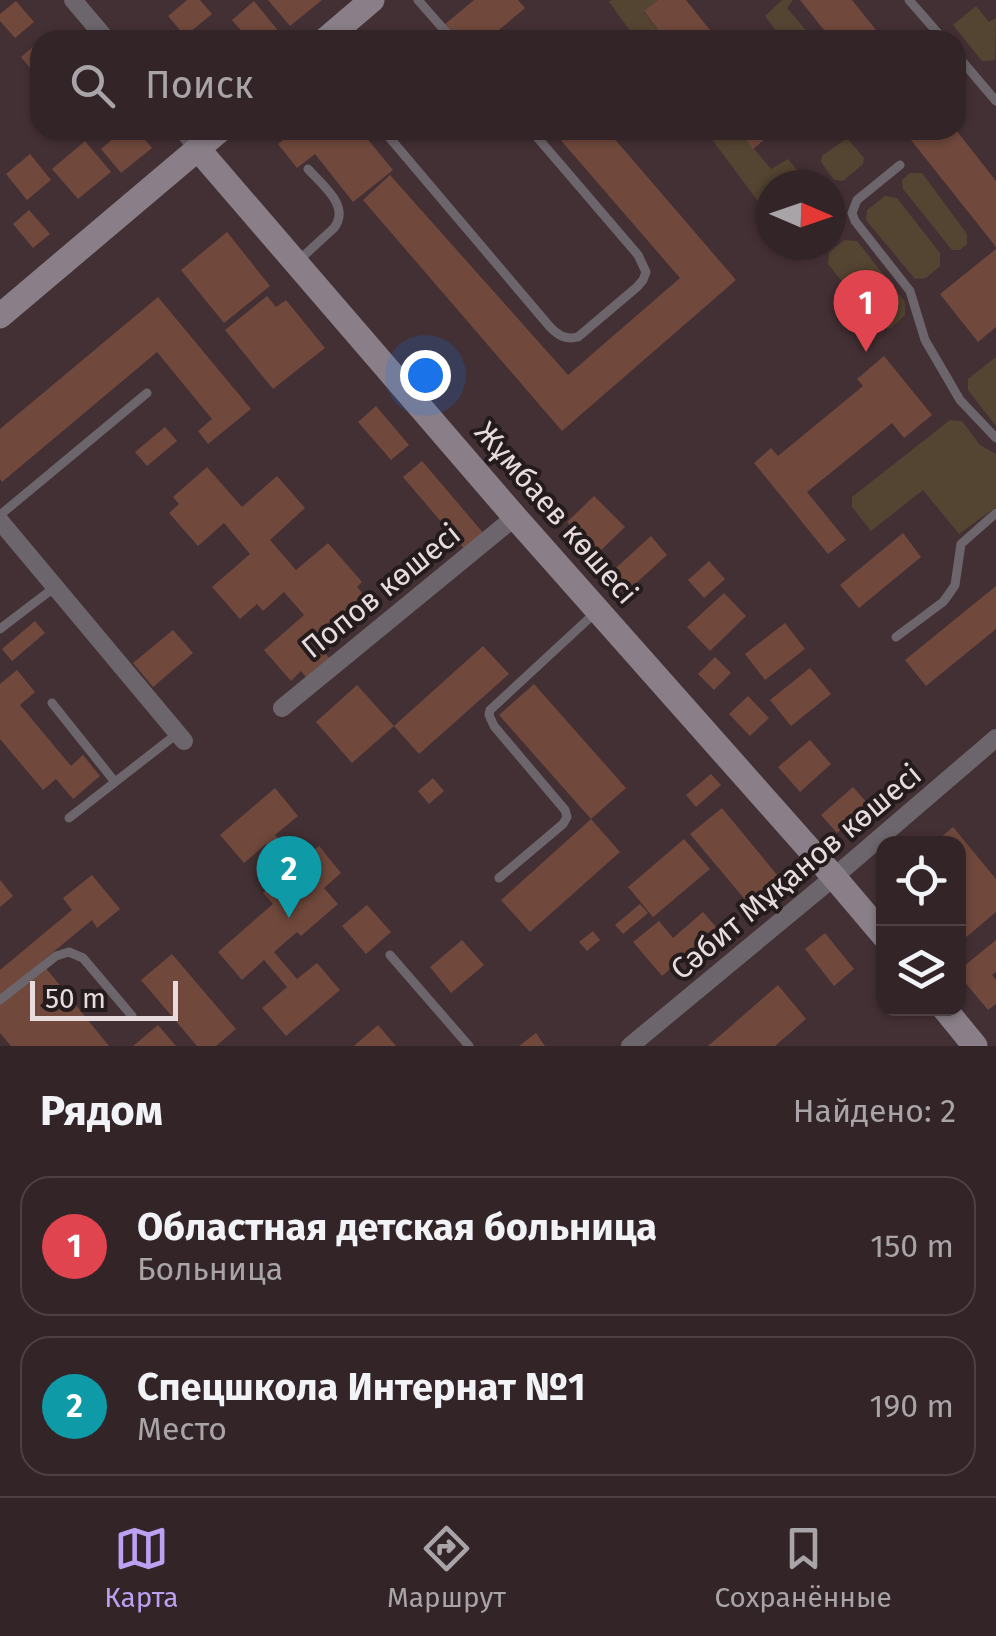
<!DOCTYPE html>
<html lang="ru">
<head>
<meta charset="utf-8">
<style>
	body { margin:0; font-family:"Fira Sans",sans-serif; background:#3d3033; color:#f1f3f6 }
	.controls { position:absolute; right:30px; bottom:30px; display:grid; overflow:hidden; border-radius:20px; box-shadow:0 2px 8px #0004 }
	.controls button { width:90px; height:90px; display:grid; place-items:center; padding:0; border:0; border-bottom:2px solid #4d4144; background:#322427; color:#f1f3f6; font:50px sans-serif }
	.compass { position:absolute; left:756px; top:170px; width:90px; height:90px; border-radius:50%; background:#322427; box-shadow:0 2px 8px #0004; rotate:92deg }
	.scale { position:absolute; left:30px; bottom:25px; width:148px; box-sizing:border-box; padding-left:10px; border:5px solid #e8dbdd; border-top:0; font-size:28px; line-height:35px; white-space:nowrap; color:#e8dbdd; -webkit-text-stroke:8px #241b1d; paint-order:stroke }
	.you { position:absolute; left:425px; top:375px; width:35px; height:35px; margin:-25px; border:8px solid #fff; border-radius:50%; background:#1a73e8; box-shadow:0 0 0 15px #1a73e833 }
	.badge { display:grid; place-items:center; width:65px; height:65px; border-radius:50%; background:#bca0f2; color:#fff; font-size:32px; font-weight:700 }
	.pin { position:absolute; translate:-50% -82px; filter:drop-shadow(0 2px 5px #0008) }
	.pin::after { content:''; position:absolute; top:52px; width:35px; height:30px; background:inherit; clip-path:polygon(0 0,100% 0,50% 100%) }
	.list { margin:0; padding:0; list-style:none }
	h2 { display:flex; justify-content:space-between; align-items:center; height:130px; margin:0; padding:0 40px; font-size:42px }
	h2 small { font-size:32px; font-weight:400; color:#a8a4a7 }
	.list li { display:grid; grid-template-columns:65px 1fr auto; gap:30px; align-items:center; box-sizing:border-box; height:140px; margin:0 20px 20px; padding:0 20px; border:2px solid #4d4144; border-radius:30px }
	.list b { display:block; font-size:38px; white-space:nowrap }
	.list p { margin:0; font-size:32px; white-space:nowrap; color:#a8a4a7 }
	.list em { font-size:32px; font-style:normal; color:#a8a4a7 }
	.icon { flex:none; width:55px; height:55px; fill:none; stroke:currentColor; stroke-width:2; stroke-linecap:round; stroke-linejoin:round }
	.map { position:relative; flex:none; width:996px; height:1046px; overflow:hidden }
	.search { position:absolute; background:#322427; box-shadow:0 2px 8px #0004; left:30px; right:30px; top:30px; height:110px; display:flex; align-items:center; gap:25px; box-sizing:border-box; padding:0 35px; border-radius:30px; color:#a8a4a7; font-size:38px }
	.sheet { height:450px; background:#322427 }
	nav { display:flex; justify-content:space-around; align-items:center; box-sizing:border-box; height:140px; border-top:2px solid #4d4144; background:#322427; font-size:28px; color:#a8a4a7 }
	nav a { display:grid; justify-items:center; gap:5px }
	nav .on { color:#bca0f2 }
	.map>svg:first-child { display:block }
	.green { fill:#544432 }
	.building { fill:#70483c }
	.lines { fill:none; stroke-linecap:round; stroke-linejoin:round }
	.lane { stroke:#6c656b; stroke-width:9 }
	.street { stroke:#6c656b; stroke-width:18 }
	.secondary { stroke:#8a7f88; stroke-width:25 }
	.labels { text-anchor:middle; dominant-baseline:central; stroke-width:8; stroke-linejoin:round; paint-order:stroke }
	.street-label { font-size:30px; fill:#e8dbdd; stroke:#241b1d }
</style>
</head>
<body>
<div class="map">
<svg width="996" height="1046" viewBox="0 0 996 1046">
	<rect width="100%" height="100%" fill="#433034"/>
	<g class="green">
		<path d="M612,0H658L644,12L666,40H637L609,2Z"/>
		<path d="M782,0H793L787,8L814,40H783L765,16Z"/>
		<path d="M976,6L989,22L996,18L995,60L982,61L953,25Z"/>
		<path d="M705,130H738L771,169L788,159L809,185H771V219Z"/>
		<path d="M847,138L864,158L863,164L843,181L834,180L821,162L822,156Z"/>
		<path d="M910,173H922L967,234V244L960,250H952L903,189L902,180Z"/>
		<path d="M885,196L897,198L940,253V266L926,278L915,279L866,220L867,210Z"/>
		<path d="M844,240L857,241L905,302V315L891,328L880,329L828,264L829,253Z"/>
		<path d="M996,357V426L968,390V379Z"/>
		<path d="M950,420L962,421L980,445L996,454V507L959,534L923,490L871,531L852,507V497Z"/>
	</g>
	<g class="building">
		<path d="M187,0H200L212,14L185,36L168,16Z"/>
		<path d="M268,0H322L290,26Z"/>
		<path d="M474,0H518L525,8L487,40H457L444,25Z"/>
		<path d="M658,0H686L718,40H666L644,11Z"/>
		<path d="M800,0H852L884,40H832Z"/>
		<path d="M16,1L34,22L15,38L0,21V14Z"/>
		<path d="M254,1L280,33L272,40H249L232,20Z"/>
		<path d="M40,41V80L21,57Z"/>
		<path d="M123,130H137L152,148L121,173L101,149Z"/>
		<path d="M295,130H306L313,139L324,130H360L393,170L353,202L315,154L297,168L278,144Z"/>
		<path d="M552,130H607L736,280L562,431L363,200L390,175L568,375L680,278Z"/>
		<path d="M738,130H776L753,149Z"/>
		<path d="M903,130H956L996,181V247Z"/>
		<path d="M85,141L111,172L78,199L52,169Z"/>
		<path d="M30,154L51,180L27,200L6,174Z"/>
		<path d="M29,210L50,234L33,248L13,224Z"/>
		<path d="M227,232L270,286L224,323L181,270Z"/>
		<path d="M996,249V327L978,342L940,294Z"/>
		<path d="M267,296L276,307L286,300L325,348L273,389L225,330Z"/>
		<path d="M158,297L251,409L208,444L198,431L212,419L157,352L2,482L0,479V429Z"/>
		<path d="M884,356L932,415L904,438L892,423L807,492L846,540L828,554L754,463L771,448L778,456L863,386L857,379Z"/>
		<path d="M376,406L409,445L391,460L358,422Z"/>
		<path d="M165,427L177,441L147,466L135,452Z"/>
		<path d="M422,461L485,535L466,551L403,477Z"/>
		<path d="M207,467L242,507L277,476L305,508L270,540L296,570L328,543L362,582L357,587L365,596L339,619L350,632L325,653L331,660L308,680L301,671L291,681L264,650L304,615L284,592L263,611L257,604L240,619L212,587L250,554L224,523L198,546L169,513L179,504L173,497Z"/>
		<path d="M594,496L625,527L598,553L567,522Z"/>
		<path d="M903,533L921,557L859,608L840,585Z"/>
		<path d="M651,536L667,555L624,594L608,575Z"/>
		<path d="M709,561L725,579L704,598L688,580Z"/>
		<path d="M996,586V629L926,686L905,660Z"/>
		<path d="M724,593L746,616L710,651L687,627Z"/>
		<path d="M35,621L45,633L12,661L2,649Z"/>
		<path d="M785,623L805,649L765,680L745,654Z"/>
		<path d="M173,630L193,653L153,687L133,663Z"/>
		<path d="M483,646L509,674L419,754L394,726Z"/>
		<path d="M715,657L731,673L714,690L698,674Z"/>
		<path d="M810,668L831,694L791,726L770,700Z"/>
		<path d="M17,670L35,692L20,705L71,766L83,755L100,776L73,799L56,779L43,790L0,739V684Z"/>
		<path d="M534,684L626,788L591,819L620,852L530,932L501,900L591,819L499,715Z"/>
		<path d="M357,685L394,726L352,763L316,722Z"/>
		<path d="M748,696L769,718L750,736L729,714Z"/>
		<path d="M810,740L831,764L800,792L778,767Z"/>
		<path d="M711,774L721,785L696,807L686,795Z"/>
		<path d="M433,778L444,791L429,804L418,791Z"/>
		<path d="M853,787L869,805L837,833L821,815Z"/>
		<path d="M275,788L298,816L275,835L299,863L319,846L341,873L324,888L338,904L301,936L297,932L274,952L297,979L317,963L340,990L286,1036L262,1008L287,987L264,960L242,980L218,952L273,904L263,893L289,870L266,844L244,863L220,835Z"/>
		<path d="M722,808L778,876L747,902L690,834Z"/>
		<path d="M953,827L996,879V912L958,944V844H933Z"/>
		<path d="M684,839L710,869L653,917L628,887Z"/>
		<path d="M92,875L120,909L97,928L92,920L0,996V970L72,910L63,898Z"/>
		<path d="M0,880L13,896L0,907Z"/>
		<path d="M640,904L648,913L623,934L615,925Z"/>
		<path d="M367,905L391,932L366,954L342,926Z"/>
		<path d="M703,912L717,928L662,976L633,942L659,921L673,938Z"/>
		<path d="M593,931L600,940L587,951L579,942Z"/>
		<path d="M825,933L854,969L834,986L805,949Z"/>
		<path d="M462,940L484,965L451,993L430,967Z"/>
		<path d="M996,940V972L992,975L996,980V1004L988,1010L958,974V971Z"/>
		<path d="M172,954L236,1029L216,1046H197L141,980Z"/>
		<path d="M45,967L109,1046H11L0,1033V1004Z"/>
		<path d="M778,985L806,1019L775,1046H708Z"/>
		<path d="M158,1025L176,1046H133Z"/>
		<path d="M378,1025L396,1046H354Z"/>
		<path d="M536,1033L545,1046H519Z"/>
	</g>
	<g class="lines">
		<g class="lane">
			<path d="M418,0L453,40"/>
			<path d="M909,0L944,40"/>
			<path d="M956,54L996,101"/>
			<path d="M383,130L550,327C559,336 566,340 578,337L637,287L643,280L646,272L638,255L531,130"/>
			<path d="M900,165L857,200L852,213L855,221L910,291L925,340L960,400L996,438"/>
			<path d="M298,261L334,228C351,206 322,185 308,169"/>
			<path d="M0,515L147,393"/>
			<path d="M0,629L55,587"/>
			<path d="M896,637L943,602L949,594L955,585L961,544L996,513"/>
			<path d="M52,703L115,782"/>
			<path d="M69,818L178,733"/>
			<path d="M499,878L563,824L567,817L565,810L494,726L489,715L490,710L596,612"/>
			<path d="M390,955L469,1046"/>
			<path d="M0,1000L56,956L69,952L83,958L132,1016"/>
		</g>
		<g class="street">
			<path d="M73,0L107,40"/>
			<path d="M183,130L198,149"/>
			<path d="M0,521L184,741"/>
			<path d="M282,708L515,517"/>
			<path d="M630,1046L834,877L996,738"/>
		</g>
		<g class="secondary">
			<path d="M325,40L372,0"/>
			<path d="M198,149L515,517L834,877L884,936"/>
			<path d="M0,316L220,130"/>
			<path d="M944,1008L975,1046"/>
		</g>
	</g>
	<g class="labels">
		<g class="street-label">
			<text transform="translate(556 513) rotate(49)">Жұмбаев көшесі</text>
			<text transform="translate(381 591) rotate(-39)">Попов көшесі</text>
			<text transform="translate(796 872) rotate(-40)">Сәбит Мұқанов көшесі</text>
		</g>
	</g>
</svg>
<div class="controls">
<button><svg class="icon" aria-label="locate" viewBox="0 0 24 24"><circle cx="12" cy="12" r="6"/><path d="M12 2v4M12 18v4M2 12h4M18 12h4"/></svg></button>
<button><svg class="icon" aria-label="layers" viewBox="0 0 24 24"><path d="M12 4l9 5-9 5-9-5zM3 14l9 5 9-5"/></svg></button>
</div>
<svg class="compass" viewBox="-18 -18 36 36"><path d="M0-13l5 13h-10z" fill="#e53935"/><path d="M0 13l5-13h-10z" fill="#a8a4a7"/></svg>
<div class="scale">50 m</div>
<div class="you"></div>
<div class="pin badge" style="left:866px;top:352px;background:#e0444e">1</div>
<div class="pin badge" style="left:289px;top:918px;background:#0f9aa8">2</div>
<div class="search"><svg class="icon" aria-label="search" viewBox="0 0 24 24"><circle cx="10" cy="10" r="6"/><path d="M15 15l6 6"/></svg>Поиск</div>
</div>
<section class="sheet">
<h2>Рядом<small>Найдено: 2</small></h2>
<ul class="list">
<li><span class="badge" style="background:#e0444e">1</span><div><b>Областная детская больница</b><p>Больница</p></div><em>150 m</em></li>
<li><span class="badge" style="background:#0f9aa8">2</span><div><b>Спецшкола Интернат №1</b><p>Место</p></div><em>190 m</em></li>
</ul>
</section>
<nav>
<a class="on"><svg class="icon" aria-label="map" viewBox="0 0 24 24"><path d="M3 6l6-2 6 2 6-2v14l-6 2-6-2-6 2zM9 4v14M15 6v14"/></svg>Карта</a>
<a><svg class="icon" aria-label="directions" viewBox="0 0 24 24"><path d="M12 3l9 9-9 9-9-9zM9 14v-3h6M13 9l2 2-2 2"/></svg>Маршрут</a>
<a><svg class="icon" aria-label="saved" viewBox="0 0 24 24"><path d="M7 4h10v16l-5-4-5 4z"/></svg>Сохранённые</a>
</nav>
</body>
</html>
